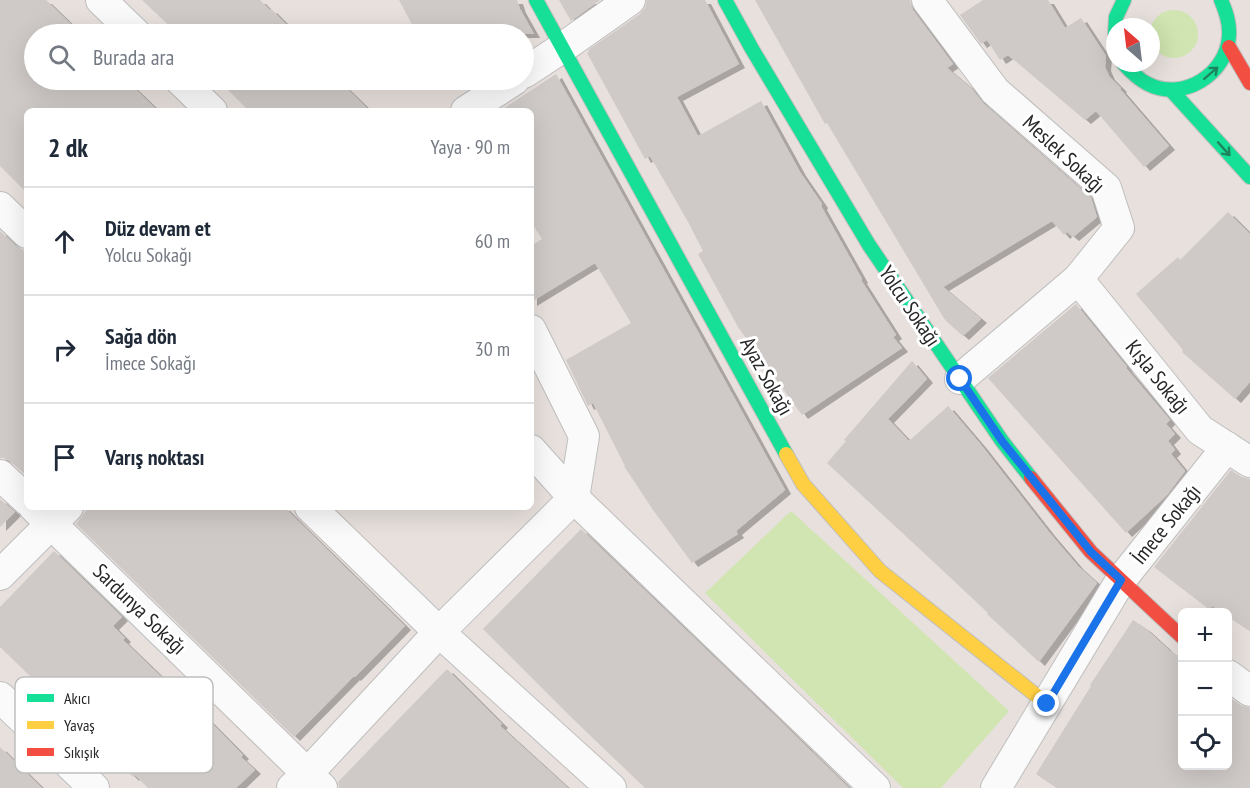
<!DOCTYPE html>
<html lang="tr">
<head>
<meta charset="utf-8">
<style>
	body { margin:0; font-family:"PT Sans Narrow",sans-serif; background:#f6f6f7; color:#1f2937 }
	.controls { position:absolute; right:18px; bottom:18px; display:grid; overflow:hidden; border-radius:9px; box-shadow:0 6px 24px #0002 }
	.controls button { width:54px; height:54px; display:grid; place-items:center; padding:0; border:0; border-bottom:2px solid #e0e1e3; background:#fff; color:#1f2937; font:30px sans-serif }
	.compass { position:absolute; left:1106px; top:18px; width:54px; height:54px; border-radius:50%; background:#fff; box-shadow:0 6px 24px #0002; rotate:332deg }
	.stop { position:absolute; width:18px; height:18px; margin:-14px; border:4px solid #1a73e8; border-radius:50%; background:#fff }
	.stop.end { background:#1a73e8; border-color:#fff; box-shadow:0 2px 6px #0008 }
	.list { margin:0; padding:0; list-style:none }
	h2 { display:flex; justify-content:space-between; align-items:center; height:78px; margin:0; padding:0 24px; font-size:26px }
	h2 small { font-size:20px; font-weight:400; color:#747a83 }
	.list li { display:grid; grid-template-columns:39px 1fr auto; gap:18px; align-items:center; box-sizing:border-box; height:108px; padding:0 24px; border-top:2px solid #e0e1e3 }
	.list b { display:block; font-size:22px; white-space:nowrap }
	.list p { margin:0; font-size:20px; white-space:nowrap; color:#747a83 }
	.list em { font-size:20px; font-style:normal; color:#747a83 }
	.icon { flex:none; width:33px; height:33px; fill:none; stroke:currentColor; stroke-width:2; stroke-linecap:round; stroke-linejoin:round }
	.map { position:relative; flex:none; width:1250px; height:788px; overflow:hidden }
	.search { position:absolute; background:#fff; box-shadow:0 6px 24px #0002; left:24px; top:24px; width:510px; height:66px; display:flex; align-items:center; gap:15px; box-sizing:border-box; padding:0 21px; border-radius:33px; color:#747a83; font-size:22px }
	.panel { position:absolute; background:#fff; box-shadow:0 6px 24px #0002; left:24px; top:108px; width:510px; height:402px; border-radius:9px }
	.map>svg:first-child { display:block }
	.green { fill:#d0e5b1 }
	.building { fill:#cfcac7; filter:url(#shadow) }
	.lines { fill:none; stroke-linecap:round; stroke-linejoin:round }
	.street-casing { stroke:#bfbebf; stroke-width:32 }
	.fast-casing { stroke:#bfbebf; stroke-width:16 }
	.slow-casing { stroke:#bfbebf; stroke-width:16 }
	.jam-casing { stroke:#bfbebf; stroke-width:16 }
	.street { stroke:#fbfafa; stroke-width:30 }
	.fast { stroke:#16e098; stroke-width:14 }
	.slow { stroke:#ffcf43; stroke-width:14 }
	.jam { stroke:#f24e42; stroke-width:14 }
	.oneway { stroke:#1e8460 }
	.route { stroke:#1a73e8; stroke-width:8 }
	.labels { text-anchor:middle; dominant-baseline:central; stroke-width:6; stroke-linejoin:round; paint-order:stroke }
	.street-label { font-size:21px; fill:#272727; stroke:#fff }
	.key { fill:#fff; stroke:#bebebe; stroke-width:1.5 }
	.key-label { font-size:16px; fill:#272727 }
</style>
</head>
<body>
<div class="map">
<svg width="1250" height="788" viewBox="0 0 1250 788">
	<defs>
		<filter id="shadow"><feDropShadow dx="6" dy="4" stdDeviation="0" flood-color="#0004"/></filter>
	</defs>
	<rect width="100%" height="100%" fill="#e7e0dc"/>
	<g class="green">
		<circle cx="1174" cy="34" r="24"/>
		<path d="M791,511L1009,711L941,788H903L705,593Z"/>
	</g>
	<g class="building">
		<path d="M0,0H46L81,34H34V80H126L158,111H27V193L0,166Z"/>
		<path d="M142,0H260L270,10L271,9L296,34H178Z"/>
		<path d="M399,0H517L520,9L534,34H417Z"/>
		<path d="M559,0H600L571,21Z"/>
		<path d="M647,0H705L739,64L677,97L698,136L761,101L800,172L822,204L821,206L862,279L861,280L896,335L893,337L902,348L802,415L738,327L698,254L703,251L687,220L650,156L645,159L587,53L589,52L588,50L640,14L645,8Z"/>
		<path d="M755,0H910L913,10L953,64L947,68L972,89L984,104L1091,198L1097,217L1073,237L1067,232L1064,235L1052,221L943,287L981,319L963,336L946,321V319L945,320L827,123L825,124Z"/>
		<path d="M983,0H1048L1065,28L1081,18L1106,56L1105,67L1109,76L1121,88L1120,89L1169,146L1144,167L1096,111L1085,120L1008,55L1000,60L987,40L981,44L960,15Z"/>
		<path d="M556,74L785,490L736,531L738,534L692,563L653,510L624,466H625L593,403L588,406L566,360L631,323L595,263L531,302V246L542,239L531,222V111H500Z"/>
		<path d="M218,80H338L370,111H249Z"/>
		<path d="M1228,212L1250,234V382L1235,399L1182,352L1183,350L1136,294L1178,257L1180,260Z"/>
		<path d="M0,231L15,245L27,253V476L11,462L4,458H0Z"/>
		<path d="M1076,304L1127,367L1126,368L1170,420L1166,424L1175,434L1168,441L1175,450L1171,454L1185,471L1167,495L1126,533L988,378Z"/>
		<path d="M912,361L927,379L888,419L909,441L948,406L982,446L1049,532L1078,566L1097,583L1039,662L987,614L988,613L939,567L827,463L846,441L844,440Z"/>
		<path d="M1231,470L1241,477L1250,479V631L1227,616V612H1221L1212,606L1210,610L1154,567Z"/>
		<path d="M0,499L15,512L0,527Z"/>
		<path d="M89,507H284L405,626L355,677L354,676L294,737L76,524Z"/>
		<path d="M581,529L764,705L849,788H645L574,720L483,629Z"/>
		<path d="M54,551L122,617L113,626L125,638L123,640L175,690L177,688L243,755L241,757L255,770L236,788H148L135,775L133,777L111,754L113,753L101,740L62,703L60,705L0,647V607Z"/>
		<path d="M1133,620L1145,628L1170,651L1177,655H1182V765H1227V696L1240,705L1250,708V788H1057L1036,774L1091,686L1090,685Z"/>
		<path d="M447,669L502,724L500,726L568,788H339L338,782Z"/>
		<path d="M0,747L42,788H0Z"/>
	</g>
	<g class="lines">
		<defs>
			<g id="street">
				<path d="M101,0L136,34"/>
				<path d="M927,0L995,91L1106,188L1119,228L1078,279L960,379"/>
				<path d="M524,73L562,48L630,0"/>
				<path d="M180,80L212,111"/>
				<path d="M466,111L514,80"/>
				<path d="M0,207L27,233"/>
				<path d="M1078,279L1200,430L1250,462"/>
				<path d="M531,450L574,498L875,788"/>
				<path d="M0,475L27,500"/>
				<path d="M34,507L322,788"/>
				<path d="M310,507L439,632L611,788"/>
				<path d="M0,575L68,507"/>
				<path d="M1228,675L1250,691"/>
				<path d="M0,697L94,788"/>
				<path d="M292,788L307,774L439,632L574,498L584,436L531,330"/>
				<path d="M996,788L1121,580L1227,447"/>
			</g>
			<g id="fast">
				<path d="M536,0L786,454"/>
				<path d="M725,0L752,49L869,245L1002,441L1031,478"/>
				<path d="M1115,35L1116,17L1124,0"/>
				<path d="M1123,63C1130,71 1138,79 1148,84C1183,102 1227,74 1229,36C1230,23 1226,12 1221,0"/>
				<path d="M1171,90L1250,177"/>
			</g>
			<path id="slow" d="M786,454L803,484L880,571L1047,704"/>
			<g id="jam">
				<path d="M1229,47L1250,83"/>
				<path d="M1031,478L1091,552L1182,637"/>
			</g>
		</defs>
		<use href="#street" class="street-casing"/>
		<use href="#fast" class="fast-casing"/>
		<use href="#slow" class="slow-casing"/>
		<use href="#jam" class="jam-casing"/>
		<use href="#street" class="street"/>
		<use href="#fast" class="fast"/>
		<use href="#slow" class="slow"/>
		<use href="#jam" class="jam"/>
	</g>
	<defs><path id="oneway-shaft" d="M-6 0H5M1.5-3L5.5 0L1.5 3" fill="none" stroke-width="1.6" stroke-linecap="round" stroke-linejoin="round" transform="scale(1.5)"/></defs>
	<g class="oneway">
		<use href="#oneway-shaft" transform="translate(1211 73) rotate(-41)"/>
		<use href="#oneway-shaft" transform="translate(1224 149) rotate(48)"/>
	</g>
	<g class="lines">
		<path class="route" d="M960,379L1002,441L1091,552L1121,580L1047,704"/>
	</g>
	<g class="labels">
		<g class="street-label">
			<text transform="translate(1064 154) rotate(43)">Meslek Sokağı</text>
			<text transform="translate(910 306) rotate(56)">Yolcu Sokağı</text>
			<text transform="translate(767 376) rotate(61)">Ayaz Sokağı</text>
			<text transform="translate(1158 377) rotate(51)">Kışla Sokağı</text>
			<text transform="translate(1166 524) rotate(-51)">İmece Sokağı</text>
			<text transform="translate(140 609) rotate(44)">Sardunya Sokağı</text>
		</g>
	</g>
	<rect x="15" y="677" width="198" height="96" rx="9" class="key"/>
	<rect x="27" y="694" width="27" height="8" fill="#16e098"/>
	<rect x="27" y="721" width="27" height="8" fill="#ffcf43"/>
	<rect x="27" y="748" width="27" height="8" fill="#f24e42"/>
	<g class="key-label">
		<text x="64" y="704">Akıcı</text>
		<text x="64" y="731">Yavaş</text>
		<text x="64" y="758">Sıkışık</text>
	</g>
</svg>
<div class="controls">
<button>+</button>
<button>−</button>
<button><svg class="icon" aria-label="locate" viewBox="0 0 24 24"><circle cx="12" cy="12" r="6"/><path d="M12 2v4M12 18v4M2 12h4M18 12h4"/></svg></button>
</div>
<svg class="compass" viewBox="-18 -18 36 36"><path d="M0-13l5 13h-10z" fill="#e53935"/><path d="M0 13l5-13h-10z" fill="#747a83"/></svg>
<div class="stop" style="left:960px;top:379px"></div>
<div class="stop end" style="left:1047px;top:704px"></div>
<div class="search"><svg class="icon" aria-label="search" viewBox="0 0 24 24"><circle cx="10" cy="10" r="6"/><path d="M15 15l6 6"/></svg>Burada ara</div>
<section class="panel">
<h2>2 dk<small>Yaya · 90 m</small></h2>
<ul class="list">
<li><svg class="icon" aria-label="ahead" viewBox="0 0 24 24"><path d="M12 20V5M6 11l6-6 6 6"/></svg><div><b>Düz devam et</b><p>Yolcu Sokağı</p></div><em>60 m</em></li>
<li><svg class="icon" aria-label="right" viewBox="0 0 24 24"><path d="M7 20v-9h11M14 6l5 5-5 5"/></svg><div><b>Sağa dön</b><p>İmece Sokağı</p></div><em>30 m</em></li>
<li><svg class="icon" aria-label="arrive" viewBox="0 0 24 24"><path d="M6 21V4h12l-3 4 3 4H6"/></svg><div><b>Varış noktası</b></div></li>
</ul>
</section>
</div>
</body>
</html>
